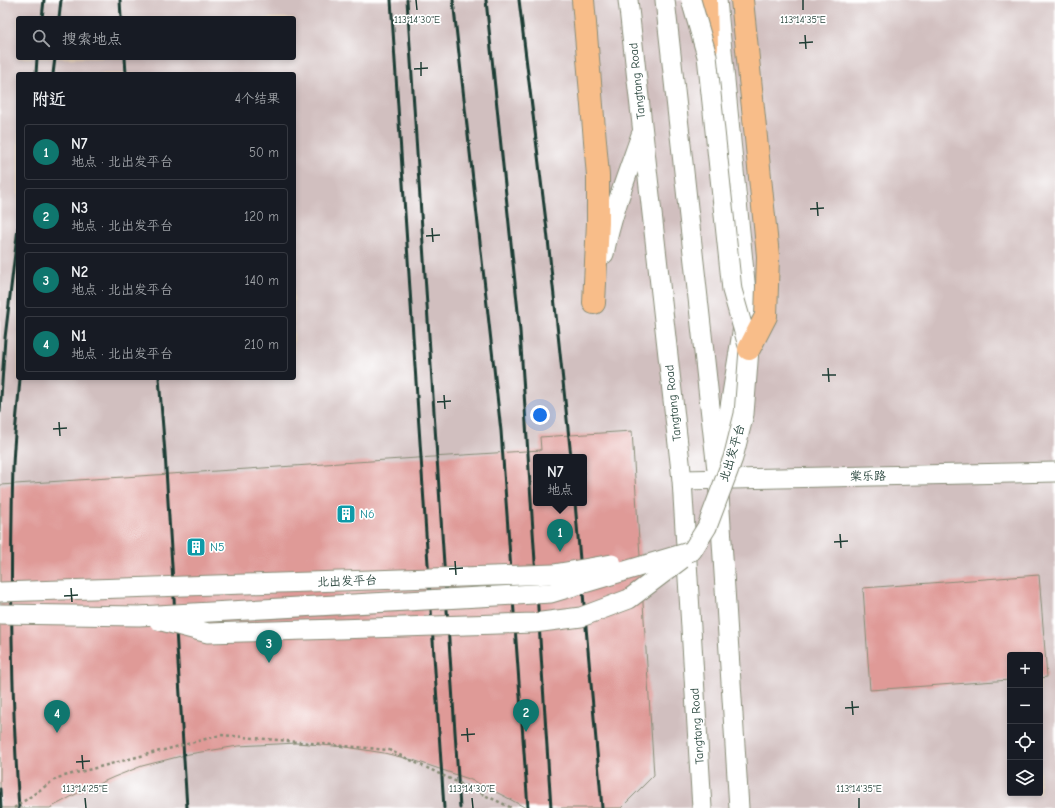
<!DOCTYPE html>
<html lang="zh">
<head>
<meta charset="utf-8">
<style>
	body { margin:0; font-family:"Comic Neue","LXGW WenKai TC",sans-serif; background:#20242c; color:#f1f3f6 }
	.controls { position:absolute; right:12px; bottom:12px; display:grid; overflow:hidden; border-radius:4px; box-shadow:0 2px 6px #0003 }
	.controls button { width:36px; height:36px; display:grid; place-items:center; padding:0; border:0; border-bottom:1px solid #363941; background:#171b24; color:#f1f3f6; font:20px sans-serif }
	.you { position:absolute; left:540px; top:415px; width:14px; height:14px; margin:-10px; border:3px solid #fff; border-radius:50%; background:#1a73e8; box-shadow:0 0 0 6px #1a73e833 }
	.badge { display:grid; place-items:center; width:26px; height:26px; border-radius:50%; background:#0f766e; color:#fff; font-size:13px; font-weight:700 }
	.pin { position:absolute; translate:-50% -33px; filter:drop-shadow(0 1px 2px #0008) }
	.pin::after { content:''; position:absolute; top:21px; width:14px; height:12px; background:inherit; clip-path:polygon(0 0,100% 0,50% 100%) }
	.popup { position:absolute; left:533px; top:454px; width:54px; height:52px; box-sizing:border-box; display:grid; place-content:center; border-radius:4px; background:#171b24; filter:drop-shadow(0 1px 3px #0005); font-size:13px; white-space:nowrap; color:#9ea1a6 }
	.popup b { font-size:15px; color:#f1f3f6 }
	.popup::after { content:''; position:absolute; left:50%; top:100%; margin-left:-8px; border:8px solid transparent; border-top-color:#171b24 }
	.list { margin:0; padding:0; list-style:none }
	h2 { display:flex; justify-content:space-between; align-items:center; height:52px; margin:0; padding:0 16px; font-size:17px }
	h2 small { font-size:13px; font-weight:400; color:#9ea1a6 }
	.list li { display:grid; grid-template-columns:26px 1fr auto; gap:12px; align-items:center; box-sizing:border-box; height:56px; margin:0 8px 8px; padding:0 8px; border:1px solid #363941; border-radius:4px }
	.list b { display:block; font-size:15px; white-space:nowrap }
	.list p { margin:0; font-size:13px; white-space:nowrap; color:#9ea1a6 }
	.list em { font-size:13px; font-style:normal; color:#9ea1a6 }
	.icon { flex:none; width:22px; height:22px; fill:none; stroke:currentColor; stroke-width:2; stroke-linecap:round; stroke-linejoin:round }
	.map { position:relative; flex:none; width:1055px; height:808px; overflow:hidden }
	.search { position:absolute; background:#171b24; box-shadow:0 2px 6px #0003; left:16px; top:16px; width:280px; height:44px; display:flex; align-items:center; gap:10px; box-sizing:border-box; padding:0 14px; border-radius:4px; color:#9ea1a6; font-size:15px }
	.panel { position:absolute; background:#171b24; box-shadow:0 2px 6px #0003; left:16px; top:72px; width:280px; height:308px; border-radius:4px }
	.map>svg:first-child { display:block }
	.industrial { fill:#d1bfbf; fill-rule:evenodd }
	.building { fill:#df9a97; fill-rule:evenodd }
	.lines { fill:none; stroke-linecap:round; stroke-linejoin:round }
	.minor-casing { stroke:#888c77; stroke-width:21 }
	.major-casing { stroke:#888c77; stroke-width:24 }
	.minor { stroke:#fff; stroke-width:19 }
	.major { stroke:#f8bd89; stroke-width:22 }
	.rail { stroke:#1f3d34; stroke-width:3 }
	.minor-bridge-casing { stroke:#888c77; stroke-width:21; stroke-linecap:butt }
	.major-bridge-casing { stroke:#888c77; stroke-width:24; stroke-linecap:butt }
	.path-bridge { stroke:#888c77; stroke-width:2.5; stroke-dasharray:3 3; stroke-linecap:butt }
	.minor-bridge { stroke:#fff; stroke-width:19 }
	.major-bridge { stroke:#f8bd89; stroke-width:22 }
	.ticks { fill:none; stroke:#1f3d34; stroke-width:1.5 }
	.labels { text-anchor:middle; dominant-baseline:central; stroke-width:3.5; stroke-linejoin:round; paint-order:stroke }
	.street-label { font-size:12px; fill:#1f3d34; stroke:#fff }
	.culture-label { font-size:12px; fill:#0d838f; stroke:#fff; text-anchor:start }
	.ticks-label { font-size:10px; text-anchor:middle; fill:#1f3d34; stroke:#fff; stroke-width:3.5; stroke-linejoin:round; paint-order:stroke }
</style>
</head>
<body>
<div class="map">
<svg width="1055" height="808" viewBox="0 0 1055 808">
	<rect width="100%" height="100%" fill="#fff"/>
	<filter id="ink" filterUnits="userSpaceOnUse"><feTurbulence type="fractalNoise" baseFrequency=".025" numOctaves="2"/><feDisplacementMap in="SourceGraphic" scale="8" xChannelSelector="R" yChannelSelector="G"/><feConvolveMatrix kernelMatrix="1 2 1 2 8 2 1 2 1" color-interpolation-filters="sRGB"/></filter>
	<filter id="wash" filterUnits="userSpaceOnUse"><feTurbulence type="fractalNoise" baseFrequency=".012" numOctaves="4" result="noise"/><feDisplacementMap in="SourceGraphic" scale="16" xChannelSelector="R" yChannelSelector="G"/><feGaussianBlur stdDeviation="0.9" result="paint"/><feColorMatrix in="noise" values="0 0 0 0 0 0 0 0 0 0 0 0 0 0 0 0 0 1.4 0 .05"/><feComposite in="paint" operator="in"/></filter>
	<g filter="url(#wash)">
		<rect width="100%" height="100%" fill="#f2daba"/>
		<path class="industrial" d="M0,0H1055V808H0ZM18,18H294V58H18ZM18,74H294V378H18ZM536,457H584V503H536ZM1010,655H1040V793H1010Z"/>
		<g id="blocks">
			<g class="building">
				<path d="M632,431L654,775L621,808H526L504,796L469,779L413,760L384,753L346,747L297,743L238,746L189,754L142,766L114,777L78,793L50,808H0V485L541,450L540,437ZM536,457H584V503H536Z"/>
				<path d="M1039,575L1047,677L1040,678V655H1010V680L870,690L863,588Z"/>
			</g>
		</g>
	</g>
	<g filter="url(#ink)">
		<use href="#blocks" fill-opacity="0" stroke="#888c77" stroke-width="1"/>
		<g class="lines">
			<defs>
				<g id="minor">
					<path d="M628,0L682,480L702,808"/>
					<path d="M665,0L718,479L739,808"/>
					<path d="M717,0L747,302L722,456"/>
					<path d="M604,254C612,213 627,175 641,135"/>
					<path d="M682,480L1055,472"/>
				</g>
				<g id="major">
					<path d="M583,0L598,176V222L594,303"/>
					<path d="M706,0L707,48"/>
				</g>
			</defs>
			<use href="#minor" class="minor-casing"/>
			<use href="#major" class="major-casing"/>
			<use href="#minor" class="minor"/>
			<use href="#major" class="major"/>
			<g class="rail">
				<path d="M120,0L121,18"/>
				<path d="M391,0L444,808"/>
				<path d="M407,0L460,808"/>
				<path d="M453,0L501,431L528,808"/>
				<path d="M486,0L520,331L551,808"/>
				<path d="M519,0L547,230L571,457"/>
				<path d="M42,18L44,0"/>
				<path d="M59,18L61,0"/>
				<path d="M125,58L126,74"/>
				<path d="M36,74L37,58"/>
				<path d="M53,74L55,58"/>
				<path d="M159,378L165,453L187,808"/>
				<path d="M0,412L5,338L18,228"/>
				<path d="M575,503L602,808"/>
				<path d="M0,789L1,808"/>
				<path d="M19,808C11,694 10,580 13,466C14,436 18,407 20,378"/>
			</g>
			<defs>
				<g id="minor-bridge">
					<path d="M0,592L554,574L612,564"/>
					<path d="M0,614L139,616L551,593L692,551L707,527L733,458L744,414L749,349L732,290L707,56L691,0"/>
					<path d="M158,620L208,633L534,623L581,617L629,599L682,559"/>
				</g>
				<path id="major-bridge" d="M742,0L768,256L766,316L749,349"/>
			</defs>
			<use href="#minor-bridge" class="minor-bridge-casing"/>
			<use href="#major-bridge" class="major-bridge-casing"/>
			<path class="path-bridge" d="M14,808L57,778L221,735L389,750L512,808"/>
			<use href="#minor-bridge" class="minor-bridge"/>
			<use href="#major-bridge" class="major-bridge"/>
		</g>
	</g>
	<path class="ticks" d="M416,0L417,10M803,0V10M805,35L806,49M799,43L813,42M421,62V76M414,69L428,68M817,202L818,216M810,209L824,208M432,228L433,242M426,236L440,235M828,368L829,382M822,375H836M444,395L445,409M437,402L451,401M59,422L60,436M53,429L67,428M840,534L841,548M834,542L848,541M455,561L456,575M449,569L463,568M71,588L72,602M64,596L78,595M852,701L853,715M845,708L859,707M467,728L468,742M461,735L475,734M82,755L83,769M76,762L90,761M85,798L86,808M472,798L473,808M859,798V808"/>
	<defs>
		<symbol id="building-square" viewBox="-11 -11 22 22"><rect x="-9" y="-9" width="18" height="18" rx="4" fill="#0f9aa8" stroke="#fff"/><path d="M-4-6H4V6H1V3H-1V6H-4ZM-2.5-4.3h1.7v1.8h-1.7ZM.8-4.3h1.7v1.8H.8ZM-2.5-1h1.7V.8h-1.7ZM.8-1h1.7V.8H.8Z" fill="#fff"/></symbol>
	</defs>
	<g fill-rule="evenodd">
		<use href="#building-square" x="335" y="503" width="22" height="22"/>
		<use href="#building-square" x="185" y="536" width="22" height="22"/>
	</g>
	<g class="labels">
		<g class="street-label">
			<text transform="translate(637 81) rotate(-96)">Tangtang Road</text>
			<text transform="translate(673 403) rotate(-96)">Tangtang Road</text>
			<text transform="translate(732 453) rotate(-73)">北出发平台</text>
			<text transform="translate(868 476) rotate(-1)">棠乐路</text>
			<text transform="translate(347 581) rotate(-2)">北出发平台</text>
			<text transform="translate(697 726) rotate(-94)">Tangtang Road</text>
		</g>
		<g class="culture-label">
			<text x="360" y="514">N6</text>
			<text x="210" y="547">N5</text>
		</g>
	</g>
	<g class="ticks-label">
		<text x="417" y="23">113°14'30"E</text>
		<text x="803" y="23">113°14'35"E</text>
		<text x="85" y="792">113°14'25"E</text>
		<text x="472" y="792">113°14'30"E</text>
		<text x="859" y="792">113°14'35"E</text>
	</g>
</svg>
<div class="controls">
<button>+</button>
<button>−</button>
<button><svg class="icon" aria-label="locate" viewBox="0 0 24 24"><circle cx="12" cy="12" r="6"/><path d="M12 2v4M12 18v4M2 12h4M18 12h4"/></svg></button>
<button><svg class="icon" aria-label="layers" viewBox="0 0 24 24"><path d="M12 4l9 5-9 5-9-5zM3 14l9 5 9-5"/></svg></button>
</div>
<div class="you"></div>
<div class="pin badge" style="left:560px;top:552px">1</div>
<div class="popup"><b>N7</b>地点</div>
<div class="pin badge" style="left:526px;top:732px">2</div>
<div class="pin badge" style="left:269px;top:663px">3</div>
<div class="pin badge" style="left:57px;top:733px">4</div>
<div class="search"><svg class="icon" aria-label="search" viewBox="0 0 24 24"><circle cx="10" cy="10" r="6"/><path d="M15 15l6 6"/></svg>搜索地点</div>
<section class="panel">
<h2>附近<small>4个结果</small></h2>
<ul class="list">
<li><span class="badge">1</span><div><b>N7</b><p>地点 · 北出发平台</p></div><em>50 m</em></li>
<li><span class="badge">2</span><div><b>N3</b><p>地点 · 北出发平台</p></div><em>120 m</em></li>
<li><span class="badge">3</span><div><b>N2</b><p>地点 · 北出发平台</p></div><em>140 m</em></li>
<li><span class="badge">4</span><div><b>N1</b><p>地点 · 北出发平台</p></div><em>210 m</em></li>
</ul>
</section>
</div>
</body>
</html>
